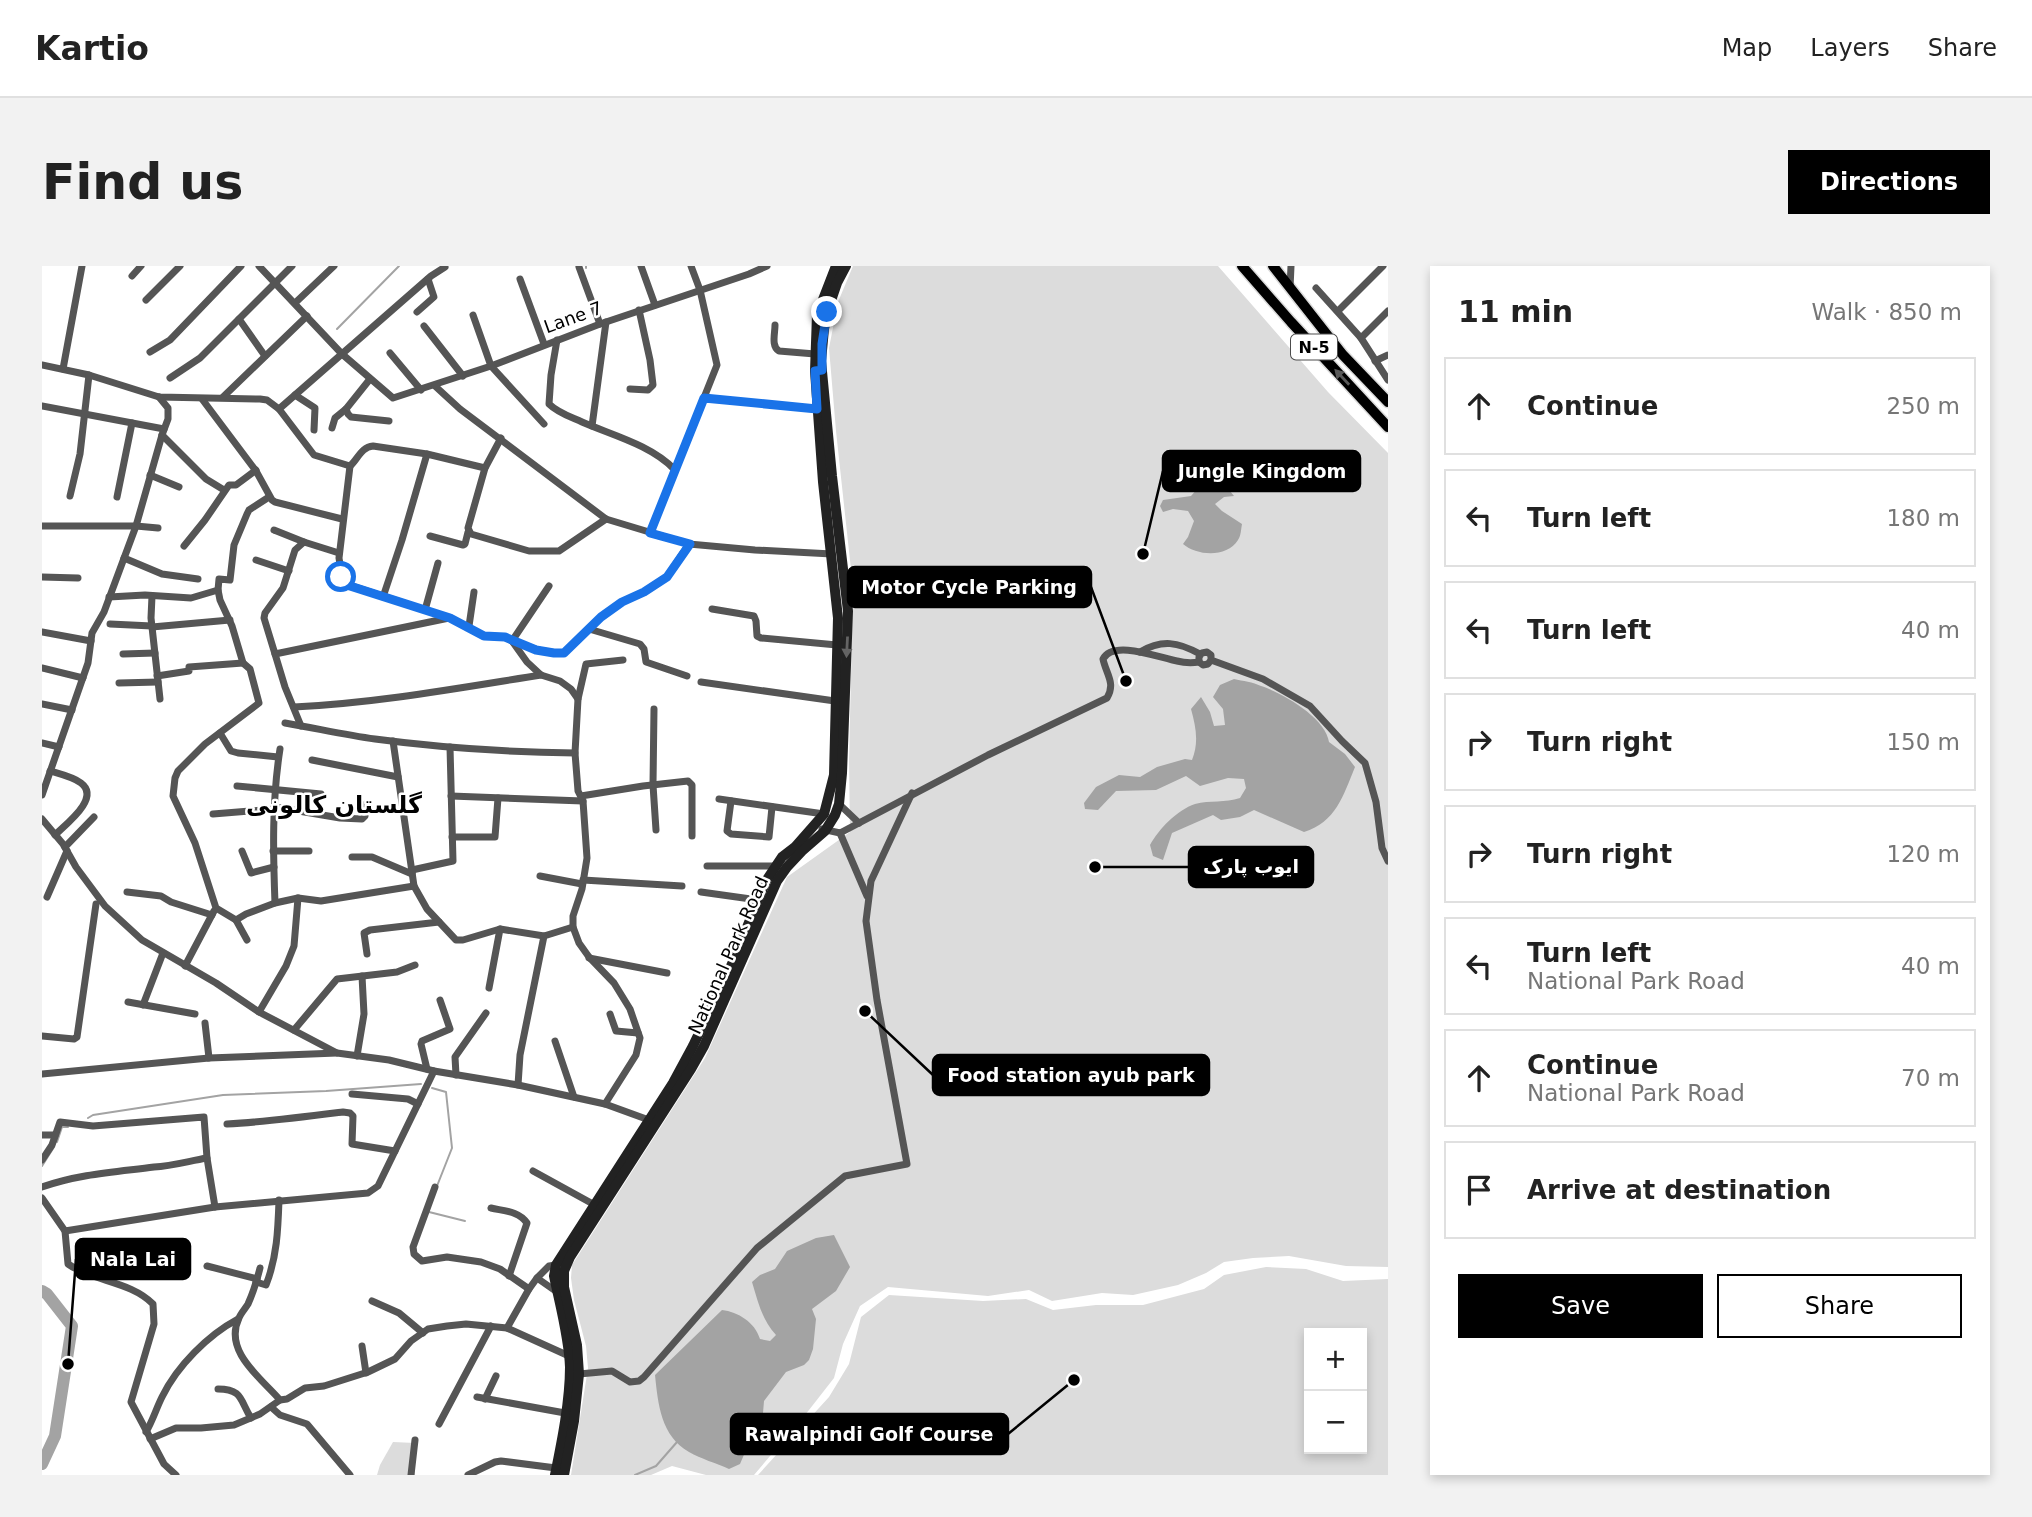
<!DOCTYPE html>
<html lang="en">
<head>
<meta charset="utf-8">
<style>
	body { margin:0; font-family:"DejaVu Sans",Cairo,sans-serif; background:#f2f2f2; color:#222 }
	.controls { position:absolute; right:21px; bottom:21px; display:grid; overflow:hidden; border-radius:0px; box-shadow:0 4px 10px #0003 }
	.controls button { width:63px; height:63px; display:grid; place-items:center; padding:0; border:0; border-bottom:2px solid #e0e0e0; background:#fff; color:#222; font:35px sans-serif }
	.stop { position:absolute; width:21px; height:21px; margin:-16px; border:5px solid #1a73e8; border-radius:50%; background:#fff }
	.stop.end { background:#1a73e8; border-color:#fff; box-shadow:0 2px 7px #0008 }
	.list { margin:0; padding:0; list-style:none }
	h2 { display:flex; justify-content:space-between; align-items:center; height:91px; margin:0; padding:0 28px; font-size:30px }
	h2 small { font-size:23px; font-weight:400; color:#767676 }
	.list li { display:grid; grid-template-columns:46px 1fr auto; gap:21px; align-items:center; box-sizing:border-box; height:98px; margin:0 14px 14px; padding:0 14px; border:2px solid #e0e0e0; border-radius:0px }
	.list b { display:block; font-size:26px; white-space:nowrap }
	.list p { margin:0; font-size:23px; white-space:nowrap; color:#767676 }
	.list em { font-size:23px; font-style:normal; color:#767676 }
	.actions { display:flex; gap:14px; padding:21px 28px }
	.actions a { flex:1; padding:16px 0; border:2px solid #000; border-radius:0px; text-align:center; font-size:24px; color:#000 }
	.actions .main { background:#000; color:#fff }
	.icon { flex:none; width:38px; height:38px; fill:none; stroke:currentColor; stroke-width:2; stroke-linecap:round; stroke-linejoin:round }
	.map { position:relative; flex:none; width:1346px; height:1209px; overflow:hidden; border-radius:0px }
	header { display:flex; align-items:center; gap:42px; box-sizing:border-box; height:98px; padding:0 35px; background:#fff; border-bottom:2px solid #e0e0e0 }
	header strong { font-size:33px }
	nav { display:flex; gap:38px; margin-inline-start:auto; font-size:24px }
	.intro { display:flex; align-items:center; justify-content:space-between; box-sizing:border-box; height:168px; padding:0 42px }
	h1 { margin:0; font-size:49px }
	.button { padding:18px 32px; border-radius:0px; background:#000; color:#fff; font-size:24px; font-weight:700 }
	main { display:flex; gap:42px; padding:0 42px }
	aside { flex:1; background:#fff; border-radius:0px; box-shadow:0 4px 10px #0003 }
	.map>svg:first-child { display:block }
	.green { fill:#dcdcdc; fill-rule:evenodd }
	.water { fill:#a3a3a3 }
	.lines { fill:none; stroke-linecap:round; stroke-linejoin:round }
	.stream { stroke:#a3a3a3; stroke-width:2 }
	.river { stroke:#a3a3a3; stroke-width:12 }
	.trunk-casing { stroke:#dbdbdb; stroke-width:13 }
	.minor { stroke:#555; stroke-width:7 }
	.secondary { stroke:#222; stroke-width:10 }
	.trunk { stroke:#000; stroke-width:10 }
	.oneway { fill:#595959 }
	.oneway2 { fill:#646464 }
	.route { stroke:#1a73e8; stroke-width:9 }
	.labels { text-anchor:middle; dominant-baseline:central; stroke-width:5; stroke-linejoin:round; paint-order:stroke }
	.shield { fill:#fff; stroke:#4c4c4c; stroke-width:2 }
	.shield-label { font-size:16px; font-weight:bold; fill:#000 }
	.street-label { font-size:18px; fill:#000; stroke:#fff }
	.district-label { font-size:24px; font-weight:bold; fill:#000; stroke:#fff }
	.leader { fill:none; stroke:#000; stroke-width:2.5 }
	.callout-dot { fill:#000; stroke:#fff; stroke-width:2.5 }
	.callout { fill:#000; stroke:#000; stroke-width:2.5 }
	.callout-label { font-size:19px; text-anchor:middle; font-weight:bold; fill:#fff }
</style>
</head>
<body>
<header>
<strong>Kartio</strong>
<nav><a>Map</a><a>Layers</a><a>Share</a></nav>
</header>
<div class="intro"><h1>Find us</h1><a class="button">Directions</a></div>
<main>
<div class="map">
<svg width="1346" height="1209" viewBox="0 0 1346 1209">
	<rect width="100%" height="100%" fill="#fff"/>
	<g class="green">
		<path d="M811,0H1176L1286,126L1346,187V1001L1304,1000L1247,990L1211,992L1182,996L1164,1007L1136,1019L1091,1029L1060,1027L1010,1035L987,1024L946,1030L846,1021L818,1040L801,1078L792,1112L767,1144L712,1209H664L630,1200L609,1209H529L546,1102L544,1080L532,1034L529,1012L530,999L663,792L745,611L808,566L807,495L811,322L794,165L787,82L796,36Z"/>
		<path d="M1224,1001L1264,1003L1301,1015L1346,1013V1209H716L787,1131L807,1098L819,1051L847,1029L941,1035L984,1033L1011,1044L1054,1039H1101L1162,1023L1182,1009ZM1267,1067H1320V1183H1267Z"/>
		<path d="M351,1176L373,1177V1209H335L338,1199Z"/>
	</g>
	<g class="water">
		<path d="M1168,191L1176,210L1192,230L1182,231L1173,238L1180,245L1200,258C1199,263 1199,270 1196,274C1185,292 1155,290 1141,278L1146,271L1152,255L1146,245L1131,243L1121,246L1118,240L1121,234L1149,230L1156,222C1155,208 1156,200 1168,191Z"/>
		<path d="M1192,413C1201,415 1211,416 1219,420C1241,427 1284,452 1287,476L1303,488L1313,501C1301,530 1294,556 1262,566L1212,544L1198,551L1179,554L1171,549L1130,567L1121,594L1111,590L1108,579C1117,563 1135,544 1153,538C1168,534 1183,537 1198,532L1204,522L1202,513L1186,512L1158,520L1144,510L1114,524L1074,525L1056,544L1043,543L1042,537L1054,521L1077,509L1098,511L1115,501L1143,493L1150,494C1157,477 1154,461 1149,443L1159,431L1168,446L1172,460L1183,459L1181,443L1171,431L1178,419Z"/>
		<path d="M792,969L808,1001L794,1025L770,1043L774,1053L771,1083L767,1094L762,1099L744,1106L722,1135L719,1171L704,1184L698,1198L687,1203C674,1197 659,1193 647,1186C619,1170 616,1138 613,1109L680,1044C696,1046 713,1056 718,1073L728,1075L734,1069C720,1054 716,1036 710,1016L718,1009L733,1003L745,985L774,972Z"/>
	</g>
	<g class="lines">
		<g class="stream">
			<path d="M544,0V2"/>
			<path d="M295,63L357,0"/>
			<path d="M390,822L404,826L410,882L395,920"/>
			<path d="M46,852L51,849L181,829L284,825L379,818"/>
			<path d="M15,876L20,861H26"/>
			<path d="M0,900L12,881"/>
			<path d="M387,946L423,955"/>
			<path d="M593,1209L614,1200L635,1176"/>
		</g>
		<path class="river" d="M0,1025L5,1028L30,1060L13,1170L0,1198"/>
		<defs>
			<g id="trunk">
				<path d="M1200,0L1249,56L1346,161"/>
				<path d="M1231,0L1301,89L1346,136"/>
			</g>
		</defs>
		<use href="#trunk" class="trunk-casing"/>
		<g class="minor">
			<path d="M217,0L300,88L351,132L449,100L558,58L707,8L725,0"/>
			<path d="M599,0L613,39"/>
			<path d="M403,1L389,10L237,143L272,189L308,200C316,193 319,181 331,180L385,188L443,202"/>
			<path d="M537,1L558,58"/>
			<path d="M90,10L99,0"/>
			<path d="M478,13L502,78"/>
			<path d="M1248,22L1249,0"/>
			<path d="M1274,22L1319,72"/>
			<path d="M104,34L138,0"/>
			<path d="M253,37L292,0"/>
			<path d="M1296,45L1341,0"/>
			<path d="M375,46L392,31L386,13"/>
			<path d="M431,49L449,100L502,158"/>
			<path d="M197,53L223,90"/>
			<path d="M733,59C733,68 729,80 737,85L773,88"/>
			<path d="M382,60L421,110"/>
			<path d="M515,74L509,109L507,138C516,147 529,151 540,156C570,169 609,179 632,203"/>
			<path d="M108,86L128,74L199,0"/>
			<path d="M348,87L379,124"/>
			<path d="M1333,95L1346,89"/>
			<path d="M0,99L47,109L117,131L218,133L225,134L237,143"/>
			<path d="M21,103L40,0"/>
			<path d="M128,112L158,92L250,0"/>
			<path d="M1346,114L1319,72L1346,45"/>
			<path d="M393,120L418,143L564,253L647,278L713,284L790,288"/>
			<path d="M588,123L606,124L611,119L608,94L597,44"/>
			<path d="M253,129L273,142L272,164"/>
			<path d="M181,131L265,50"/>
			<path d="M662,132L775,143"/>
			<path d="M160,133L214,205L230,234L233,236L300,253"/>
			<path d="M0,140L122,163"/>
			<path d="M304,143L306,148L309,151L347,155"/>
			<path d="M550,160L564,56"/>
			<path d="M290,162L293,152L304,143L328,113"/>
			<path d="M120,169L164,213L182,224"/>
			<path d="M459,172L443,202L426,262L429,268L487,285H517L564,253"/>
			<path d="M308,200L297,292L301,317L408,352L442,370L463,371L470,375L485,396L499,409L518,415L529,423L536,433L533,487L535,512L536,525L541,535L545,592L540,623L531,650V661L537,677L547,691L572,717L588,743L598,772L594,789L563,838L607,854"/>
			<path d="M108,209L137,221"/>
			<path d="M28,230L38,188L47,109"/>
			<path d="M75,231L90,157"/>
			<path d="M227,231L207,244L205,248L192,279L188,314L177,313L176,324L178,334L190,360L201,397L208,403L217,437L163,478L136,505L133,512L131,530L153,577L174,642L194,654L204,648L233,637L256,632L279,635L372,620L385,643L414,674H421L458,663L502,670"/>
			<path d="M0,260H94L116,262"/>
			<path d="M232,264L262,276"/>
			<path d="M608,267L675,99L658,24L649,0"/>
			<path d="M388,270L421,279L423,278L426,266"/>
			<path d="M142,280L163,254L187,219H194L214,204"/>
			<path d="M297,287L262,276L253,284L241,322L223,347L222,352L233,388L407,352"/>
			<path d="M82,292L120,308L156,313"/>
			<path d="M214,294L247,305"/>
			<path d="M0,311L36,312"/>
			<path d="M507,320L470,375C487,381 503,388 522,387L559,351L580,336L602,326L625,311L647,278"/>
			<path d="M110,330L109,352L118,433"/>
			<path d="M67,331L103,329L149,332L176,324"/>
			<path d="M341,331L360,274L385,188"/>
			<path d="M670,343L712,350L714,355L715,370L719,372L795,379"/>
			<path d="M383,344L396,297"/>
			<path d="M68,358L110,360"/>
			<path d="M427,360L432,326"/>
			<path d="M110,361L188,354"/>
			<path d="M547,363L598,378L602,383L604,396L645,410"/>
			<path d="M0,366L49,375"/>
			<path d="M1098,386C1120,373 1136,376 1158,388"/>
			<path d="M81,388L113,387"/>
			<path d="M233,388L243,421L259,460"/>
			<path d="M1169,394L1166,398L1161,399L1157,396V391L1160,387L1165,386L1169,389V394L1221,413L1268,440L1300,475L1323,497L1334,536L1340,582L1346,595"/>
			<path d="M0,402L41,412"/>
			<path d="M115,410L147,405V401L201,397"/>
			<path d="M659,416L793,435"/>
			<path d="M77,417L116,416"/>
			<path d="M536,433L544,398L581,394"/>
			<path d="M0,438L30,444"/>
			<path d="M252,441C335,437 417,422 499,409"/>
			<path d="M612,443L611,519L614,564"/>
			<path d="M243,457C273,462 303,469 333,473C400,482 466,486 533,487"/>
			<path d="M178,467L189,485L196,487L236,491"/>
			<path d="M351,475L372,620"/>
			<path d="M0,477L17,481"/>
			<path d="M270,494L356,511"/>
			<path d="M8,505C18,508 31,511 39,517C59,532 24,558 13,569"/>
			<path d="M195,520L279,528"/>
			<path d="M0,529L46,397L50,367L62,346L94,260L120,169L126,153V142L117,131"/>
			<path d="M409,530L541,535"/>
			<path d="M539,530L601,520L646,515L650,519V570"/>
			<path d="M677,533L782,548"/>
			<path d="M689,535L685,565L689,568L727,571L730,541"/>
			<path d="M797,538L817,557"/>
			<path d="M233,541L298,552L320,553L323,550L324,538"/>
			<path d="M171,548L233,543"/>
			<path d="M0,553L21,578L34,601L63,640L100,674L174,717L217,746L295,787L347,794L392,805L476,819L563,838"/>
			<path d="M780,563L798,567L946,489L1065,432C1074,417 1064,408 1061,393C1071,373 1118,392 1135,395C1143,397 1150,397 1157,396"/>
			<path d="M798,567L825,630"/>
			<path d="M410,571H453L456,532"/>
			<path d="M23,581L52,551"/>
			<path d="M200,585L209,607L232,601"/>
			<path d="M231,585H267"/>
			<path d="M310,591H330L370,608"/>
			<path d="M665,600H733"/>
			<path d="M370,604L411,595L408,481"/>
			<path d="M498,610L540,618"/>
			<path d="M541,614L640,620"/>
			<path d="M85,626L119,630L129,636L170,649"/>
			<path d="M659,626L716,634"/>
			<path d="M5,631L25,585"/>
			<path d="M233,637C231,586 230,534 238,483"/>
			<path d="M194,654L205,674"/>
			<path d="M325,688L322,667L328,664L397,656"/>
			<path d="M547,692L625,707"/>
			<path d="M143,700L172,645"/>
			<path d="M447,722L458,663"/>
			<path d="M86,736L153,748"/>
			<path d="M101,739L121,687"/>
			<path d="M217,746L244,700L252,680L256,632"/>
			<path d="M568,748L574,765L596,767"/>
			<path d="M163,757L167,792"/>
			<path d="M252,764L295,713L355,706L373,699"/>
			<path d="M0,770L32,773L35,771L54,638"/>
			<path d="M513,775L532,831"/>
			<path d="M315,790L322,748L320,710"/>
			<path d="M385,803L379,778L380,775L408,763L398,734"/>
			<path d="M0,808L167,792L295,787"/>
			<path d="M414,809L413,791L444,747"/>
			<path d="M476,819L478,789L502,670L531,661"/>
			<path d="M310,828L366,833L376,838"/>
			<path d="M185,858C224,856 262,851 301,846L308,847L311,850L310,878L353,885"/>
			<path d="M0,869H13"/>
			<path d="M0,894L10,879L18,856L51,860L162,851L165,892L173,941"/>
			<path d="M491,905L551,938"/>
			<path d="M0,921C37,908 73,906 112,901C130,900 147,895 165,892"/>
			<path d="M393,921L371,981L372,988L380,995L405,991L439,996L458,1003L487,1023"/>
			<path d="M0,932L23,965L26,998C52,1016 88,1015 111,1038L112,1058L89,1136L122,1198L134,1209"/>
			<path d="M449,942C462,945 477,945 485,957L467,1010"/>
			<path d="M23,965L173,941L326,927L336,920L392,805"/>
			<path d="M165,1000L215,1013"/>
			<path d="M218,1002C215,1014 211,1027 206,1038C203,1043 199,1047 197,1052C181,1085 219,1112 238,1134L245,1133L263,1122L282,1120L326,1106L353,1093L369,1075L386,1063L405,1060L424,1058L465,1062L527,1090"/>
			<path d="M495,1012L507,1000L514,999"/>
			<path d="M214,1016L224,1019C235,991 236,964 237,934"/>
			<path d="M330,1035L357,1047L381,1067"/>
			<path d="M465,1062L487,1023L495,1012L515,1026"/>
			<path d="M320,1080L324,1107"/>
			<path d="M537,1108L570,1105L588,1116L597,1115L602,1111L715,982L803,910L865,898L835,734L824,655L829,615L870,527"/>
			<path d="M176,1123C201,1123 198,1135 209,1152"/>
			<path d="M435,1131L523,1147"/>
			<path d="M443,1133L454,1110"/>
			<path d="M229,1141L238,1149L265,1158L308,1209"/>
			<path d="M397,1158L449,1060"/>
			<path d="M104,1166C111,1154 114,1143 120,1131C135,1100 166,1069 196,1053"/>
			<path d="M108,1173L134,1162H159L192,1159L218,1148L238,1134"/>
			<path d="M369,1209L373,1174"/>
			<path d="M426,1209L453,1196L459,1195L514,1202"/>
		</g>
		<g class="secondary">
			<path d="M513,1209C520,1175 528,1135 528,1101C527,1071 518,1039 512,1010L514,999L631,817L651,780L690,698L724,615L740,591L753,581L782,548L792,509L796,352L781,216L773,105L775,49L794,0"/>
			<path d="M522,1209L532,1155L537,1108L535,1079L522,1021V1005L528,991L649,803L662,780L735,615L745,601L760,585L783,565L793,549L797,538L800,507L806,345L790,210L779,95L782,63L785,46L795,17L804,0"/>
		</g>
		<use href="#trunk" class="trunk"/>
	</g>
	<defs><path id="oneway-solid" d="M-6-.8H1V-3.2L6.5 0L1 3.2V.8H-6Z" transform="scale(1.75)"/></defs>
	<use class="oneway" href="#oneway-solid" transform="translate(1300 111) rotate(-133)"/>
	<use class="oneway2" href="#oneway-solid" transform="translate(805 381) rotate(93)"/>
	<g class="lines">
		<path class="route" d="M299,311L301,317L308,320L408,352L442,370L463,371L494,384L512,387H522L559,351L580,336L602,326L625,311L648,278L608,267L662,132L775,143L773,105L780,104V78L785,46"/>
	</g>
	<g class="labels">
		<rect class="shield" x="1249" y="68.5" width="46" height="25" rx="5"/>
		<g class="shield-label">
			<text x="1272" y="81">N-5</text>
		</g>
		<g class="street-label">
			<text transform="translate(531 51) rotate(-20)">Lane 7</text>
			<text transform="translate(686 689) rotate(-66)">National Park Road</text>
		</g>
		<g class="district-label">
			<text x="292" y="539">گلستان کالونی</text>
		</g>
	</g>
	<path class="leader" d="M1101 288L1121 205M1084 415L1049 321M1053 601L1147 601M823 745L891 809M26 1098L34 993M1032 1114L966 1168"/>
	<g class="callout-dot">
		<circle cx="1101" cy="288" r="7"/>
		<circle cx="1084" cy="415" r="7"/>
		<circle cx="1053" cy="601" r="7"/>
		<circle cx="823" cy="745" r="7"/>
		<circle cx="26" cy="1098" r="7"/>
		<circle cx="1032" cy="1114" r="7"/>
	</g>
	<g class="callout">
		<rect x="1121" y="185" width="197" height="40" rx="7"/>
		<rect x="806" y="301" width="243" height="40" rx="7"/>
		<rect x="1147" y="581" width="124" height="40" rx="7"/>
		<rect x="891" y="789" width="276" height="40" rx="7"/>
		<rect x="34" y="973" width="114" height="40" rx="7"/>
		<rect x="689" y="1148" width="277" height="40" rx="7"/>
	</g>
	<g class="callout-label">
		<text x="1220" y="212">Jungle Kingdom</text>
		<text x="927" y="328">Motor Cycle Parking</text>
		<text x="1209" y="607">ایوب پارک</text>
		<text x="1029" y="816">Food station ayub park</text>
		<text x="91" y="1000">Nala Lai</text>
		<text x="827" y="1175">Rawalpindi Golf Course</text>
	</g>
</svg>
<div class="controls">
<button>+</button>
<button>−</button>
</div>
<div class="stop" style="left:299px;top:311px"></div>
<div class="stop end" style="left:785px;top:46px"></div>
</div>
<aside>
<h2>11 min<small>Walk · 850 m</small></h2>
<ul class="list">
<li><svg class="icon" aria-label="ahead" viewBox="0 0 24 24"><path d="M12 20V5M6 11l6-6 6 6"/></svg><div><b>Continue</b></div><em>250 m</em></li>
<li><svg class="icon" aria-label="left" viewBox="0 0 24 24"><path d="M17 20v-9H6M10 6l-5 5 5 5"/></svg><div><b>Turn left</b></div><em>180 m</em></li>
<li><svg class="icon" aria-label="left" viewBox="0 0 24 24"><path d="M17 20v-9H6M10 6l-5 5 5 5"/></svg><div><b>Turn left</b></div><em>40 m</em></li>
<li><svg class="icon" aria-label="right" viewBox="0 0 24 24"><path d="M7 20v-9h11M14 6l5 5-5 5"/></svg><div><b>Turn right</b></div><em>150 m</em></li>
<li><svg class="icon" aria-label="right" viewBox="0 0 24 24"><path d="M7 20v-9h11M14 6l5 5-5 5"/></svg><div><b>Turn right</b></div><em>120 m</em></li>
<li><svg class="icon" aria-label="left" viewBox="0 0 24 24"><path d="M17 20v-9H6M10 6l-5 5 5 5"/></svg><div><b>Turn left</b><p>National Park Road</p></div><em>40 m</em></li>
<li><svg class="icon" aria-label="ahead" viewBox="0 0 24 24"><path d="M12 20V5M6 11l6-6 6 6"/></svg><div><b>Continue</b><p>National Park Road</p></div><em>70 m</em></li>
<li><svg class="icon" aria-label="arrive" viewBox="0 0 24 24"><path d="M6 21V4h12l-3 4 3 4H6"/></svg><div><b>Arrive at destination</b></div></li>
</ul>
<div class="actions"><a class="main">Save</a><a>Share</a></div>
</aside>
</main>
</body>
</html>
